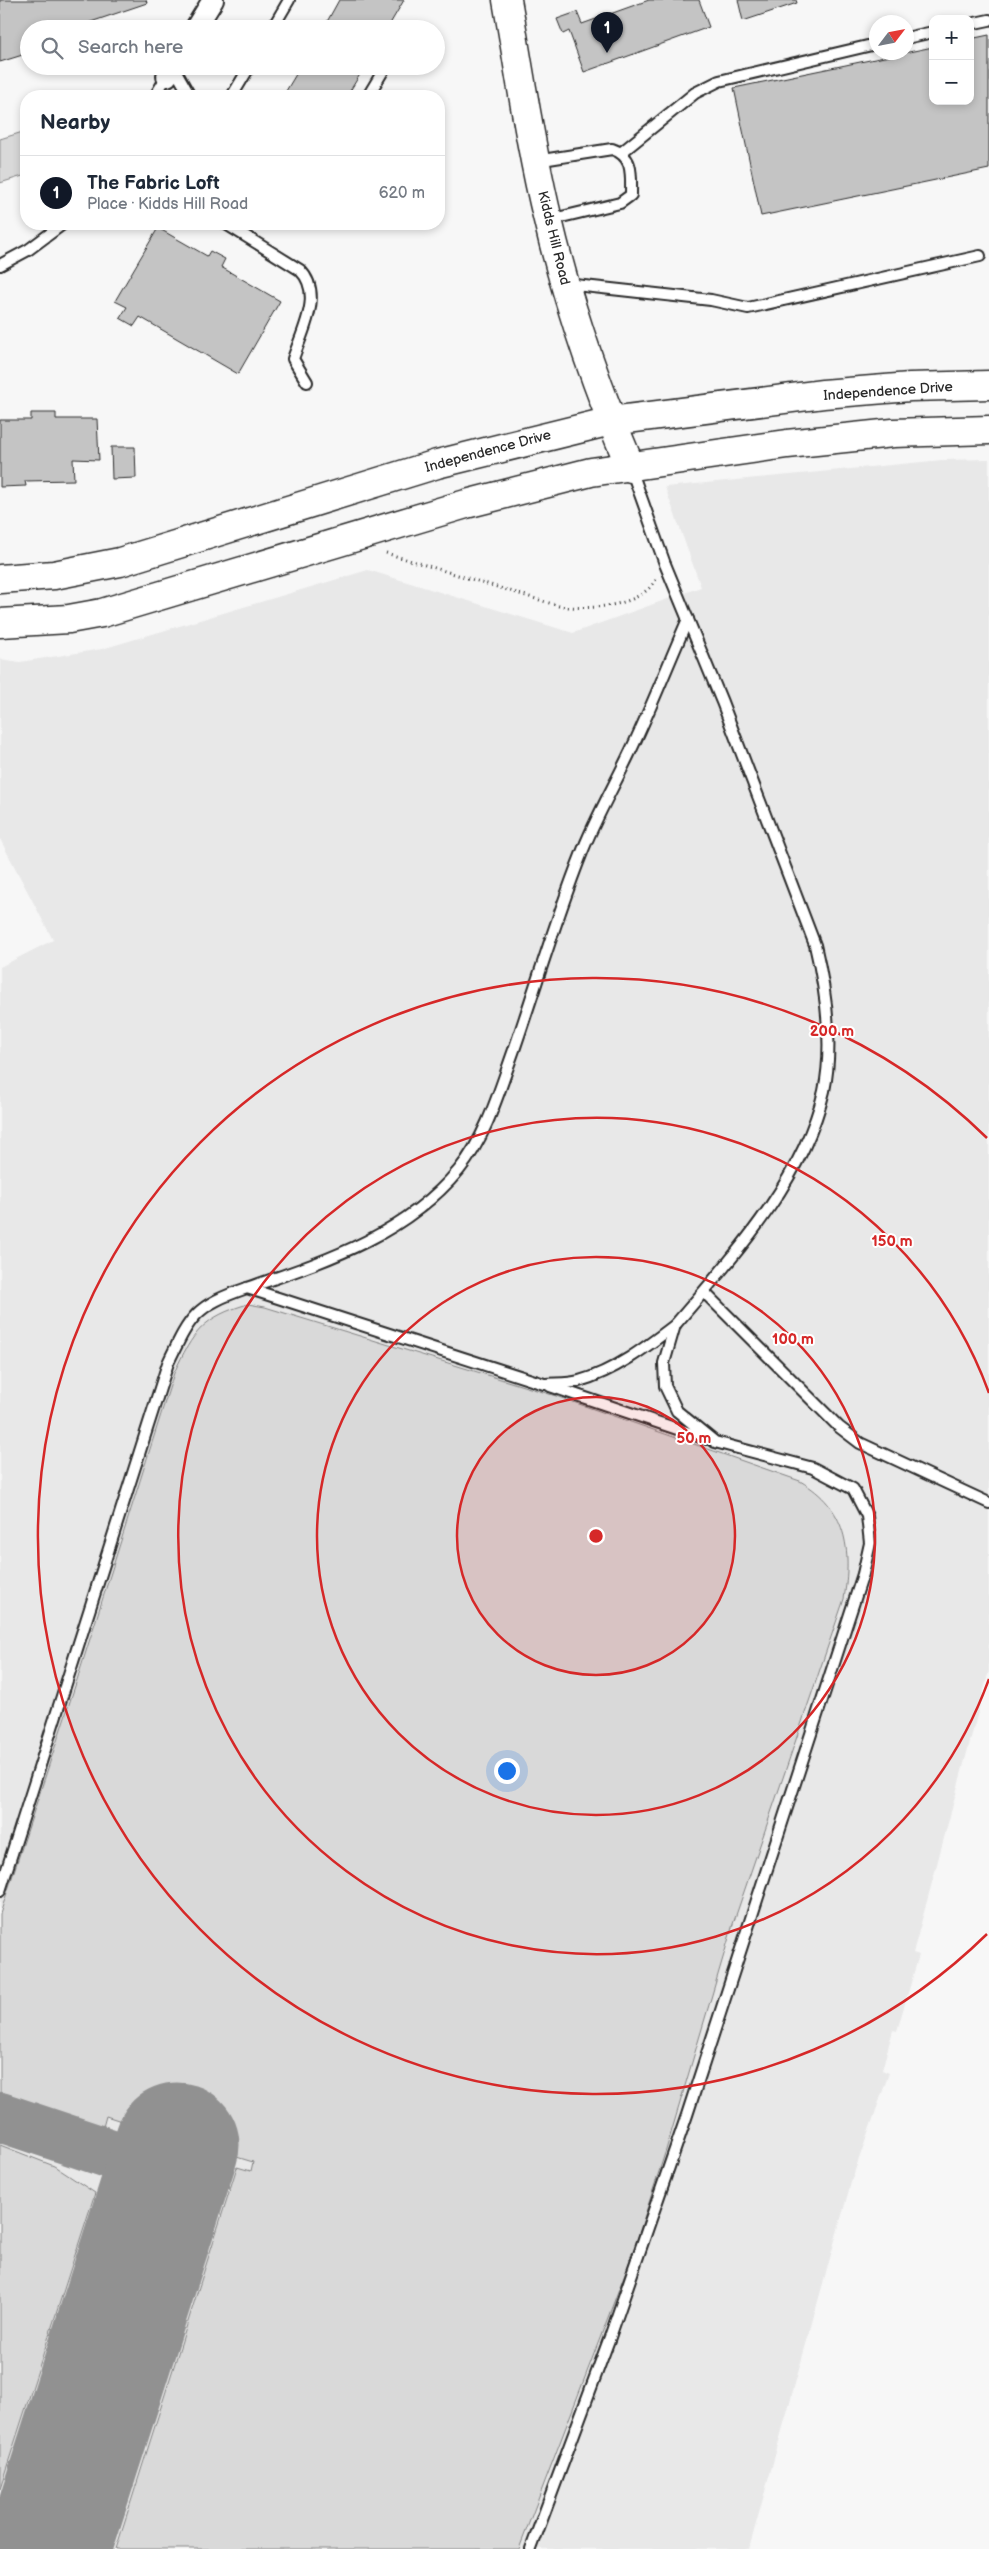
<!DOCTYPE html>
<html lang="en">
<head>
<meta charset="utf-8">
<style>
	body { margin:0; font-family:"Balsamiq Sans",sans-serif; background:#f2f2f3; color:#1f2937 }
	.controls { position:absolute; right:15px; top:15px; display:grid; overflow:hidden; border-radius:10px; box-shadow:0 2px 8px #0003 }
	.controls button { width:45px; height:45px; display:grid; place-items:center; padding:0; border:0; border-bottom:1px solid #e0e1e3; background:#fff; color:#1f2937; font:25px sans-serif }
	.compass { position:absolute; left:869px; top:15px; width:45px; height:45px; border-radius:50%; background:#fff; box-shadow:0 2px 8px #0003; rotate:58deg }
	.you { position:absolute; left:506px; top:1770px; width:18px; height:18px; margin:-12px; border:4px solid #fff; border-radius:50%; background:#1a73e8; box-shadow:0 0 0 8px #1a73e833 }
	.badge { display:grid; place-items:center; width:32px; height:32px; border-radius:50%; background:#111827; color:#fff; font-size:16px; font-weight:700 }
	.pin { position:absolute; translate:-50% -41px; filter:drop-shadow(0 1px 2px #0008) }
	.pin::after { content:''; position:absolute; top:26px; width:18px; height:15px; background:inherit; clip-path:polygon(0 0,100% 0,50% 100%) }
	.list { margin:0; padding:0; list-style:none }
	h2 { display:flex; justify-content:space-between; align-items:center; height:65px; margin:0; padding:0 20px; font-size:21px }
	h2 small { font-size:16px; font-weight:400; color:#747a83 }
	.list li { display:grid; grid-template-columns:32px 1fr auto; gap:15px; align-items:center; box-sizing:border-box; height:75px; padding:0 20px; border-top:1px solid #e0e1e3 }
	.list b { display:block; font-size:19px; white-space:nowrap }
	.list p { margin:0; font-size:16px; white-space:nowrap; color:#747a83 }
	.list em { font-size:16px; font-style:normal; color:#747a83 }
	.icon { flex:none; width:28px; height:28px; fill:none; stroke:currentColor; stroke-width:2; stroke-linecap:round; stroke-linejoin:round }
	.map { position:relative; flex:none; width:989px; height:2549px; overflow:hidden }
	.search { position:absolute; background:#fff; box-shadow:0 2px 8px #0003; left:20px; top:20px; width:425px; height:55px; display:flex; align-items:center; gap:12px; box-sizing:border-box; padding:0 18px; border-radius:28px; color:#747a83; font-size:19px }
	.panel { position:absolute; background:#fff; box-shadow:0 2px 8px #0003; left:20px; top:90px; width:425px; height:140px; border-radius:20px }
	.map>svg:first-child { display:block }
	.built { fill:#e8e8e8 }
	.green { fill:#d9d9d9; stroke:#828282 }
	.lines { fill:none; stroke-linecap:round; stroke-linejoin:round }
	.taxiway { stroke:#919191; stroke-width:50 }
	.runway { stroke:#919191; stroke-width:125 }
	.building { fill:#c4c4c4; stroke:#2b2b2b }
	.lane-casing { stroke:#2b2b2b; stroke-width:14 }
	.street-casing { stroke:#2b2b2b; stroke-width:24 }
	.secondary-casing { stroke:#2b2b2b; stroke-width:31 }
	.path { stroke:#2b2b2b; stroke-width:3; stroke-dasharray:1 4; stroke-linecap:butt }
	.lane { stroke:#fff; stroke-width:10 }
	.street { stroke:#fff; stroke-width:20 }
	.secondary { stroke:#fff; stroke-width:28 }
	.ring { fill:none; stroke:#d62828; stroke-width:2.5 }
	.labels { text-anchor:middle; dominant-baseline:central; stroke-width:4; stroke-linejoin:round; paint-order:stroke }
	.street-label { font-size:14px; fill:#2b2b2b; stroke:#fff }
	.centre { fill:#d62828; stroke:#fff; stroke-width:2.5 }
	.ring-label { font-size:15px; text-anchor:middle; font-weight:bold; fill:#d62828; stroke:#fff; stroke-width:4; stroke-linejoin:round; paint-order:stroke }
</style>
</head>
<body>
<div class="map">
<svg width="989" height="2549" viewBox="0 0 989 2549">
	<rect width="100%" height="100%" fill="#f7f7f7"/>
	<filter id="ink" filterUnits="userSpaceOnUse"><feTurbulence type="fractalNoise" baseFrequency=".02" numOctaves="2"/><feDisplacementMap in="SourceGraphic" scale="10" xChannelSelector="R" yChannelSelector="G"/><feConvolveMatrix kernelMatrix="1 2 1 2 8 2 1 2 1" color-interpolation-filters="sRGB"/></filter>
	<g filter="url(#ink)">
		<path class="built" d="M989,459V1671L913,1953L919,1955L897,2031L893,2030L882,2070L889,2073L852,2179L749,2549H0V967L53,940L0,839V659L20,662L102,649L368,570L573,633L701,587L665,487L942,460Z"/>
		<g class="green">
			<path d="M26,131V175L0,183V139Z"/>
			<path d="M248,1304L265,1307L556,1396L800,1481C847,1508 852,1549 844,1599L733,1924L666,2150L632,2255L519,2549H116L237,2167L251,2171L253,2162L220,2152L217,2158L139,2133L140,2127L106,2116L103,2127L0,2094V1914L76,1683L174,1373C193,1332 203,1317 248,1304Z"/>
			<path d="M0,2145L54,2166L95,2193L0,2488Z"/>
		</g>
		<g class="lines">
			<path class="taxiway" d="M0,2117L168,2173"/>
			<path class="runway" d="M48,2549L177,2145"/>
		</g>
		<g class="building">
			<path d="M0,0H146L147,3L70,29H29V53L0,62Z"/>
			<path d="M339,0H404L387,29H323Z"/>
			<path d="M649,0H699L709,27L584,72L569,31L563,34L557,19L577,12L582,24Z"/>
			<path d="M738,0H796L797,3L743,21Z"/>
			<path d="M989,35V169L761,216L734,88L933,47V101H970V39Z"/>
			<path d="M301,66H365L347,96H283Z"/>
			<path d="M158,228L207,256L210,251L225,259L221,267L280,301L238,374L140,317L134,326L120,318L127,307L115,301Z"/>
			<path d="M31,413H56V419H97L99,460L73,459L74,480L25,481L26,486L0,487V420H31Z"/>
			<path d="M111,447H135L136,478L112,479Z"/>
		</g>
		<g class="lines">
			<defs>
				<g id="lane">
					<path d="M970,24L989,20"/>
					<path d="M272,29L289,0"/>
					<path d="M906,38L933,32"/>
					<path d="M173,66L190,96"/>
					<path d="M155,96L167,76"/>
					<path d="M232,96L250,66"/>
					<path d="M368,96L386,66"/>
					<path d="M622,152L695,93L719,81L876,44"/>
					<path d="M536,161L612,149C634,156 631,175 631,195L620,203L549,220"/>
					<path d="M226,224L300,270C324,294 302,331 293,359L307,382"/>
					<path d="M0,265L28,250L63,224"/>
					<path d="M566,284L711,300L748,308L980,256"/>
					<path d="M631,469L665,564L722,702L815,945C826,991 834,1044 824,1091C803,1181 733,1257 675,1325"/>
					<path d="M247,1288C325,1261 404,1236 459,1170C487,1136 500,1088 515,1047C537,983 556,918 581,855C595,818 616,783 632,748C652,706 669,662 688,619"/>
					<path d="M704,1292L839,1427L860,1443L989,1503"/>
					<path d="M550,1386L707,1439"/>
					<path d="M0,1891L168,1363C191,1315 195,1306 247,1288L544,1384C555,1383 568,1384 579,1381C615,1371 645,1348 675,1325L664,1363L665,1386L677,1411L715,1442L813,1468L853,1489L867,1516L870,1543L863,1574L687,2115L610,2337L531,2549"/>
				</g>
				<g id="street">
					<path d="M195,29L213,0"/>
					<path d="M167,76L173,66"/>
				</g>
				<g id="secondary">
					<path d="M507,0C520,73 530,147 548,220C568,305 597,388 631,468"/>
					<path d="M0,579L54,575L120,562L437,464L611,421L823,394L910,387L989,385"/>
					<path d="M0,623L69,619L102,613L466,504L591,472L787,444L893,433L989,430"/>
				</g>
			</defs>
			<use href="#lane" class="lane-casing"/>
			<use href="#street" class="street-casing"/>
			<use href="#secondary" class="secondary-casing"/>
			<path class="path" d="M386,553L559,606C588,610 641,608 657,578"/>
			<use href="#lane" class="lane"/>
			<use href="#street" class="street"/>
			<use href="#secondary" class="secondary"/>
		</g>
	</g>
	<circle cx="596" cy="1536" r="139" fill="#d62828" fill-opacity=".12"/>
	<g class="ring">
		<circle cx="596" cy="1536" r="139"/>
		<circle cx="596" cy="1536" r="279"/>
		<path d="M989 1679A418 418 0 1 1 989 1393"/>
		<path d="M987 1934A558 558 0 1 1 987 1138"/>
	</g>
	<g class="labels">
		<g class="street-label">
			<text transform="translate(554 238) rotate(76)">Kidds Hill Road</text>
			<text transform="translate(888 391) rotate(-4)">Independence Drive</text>
			<text transform="translate(488 451) rotate(-15)">Independence Drive</text>
		</g>
	</g>
	<circle cx="596" cy="1536" r="8" class="centre"/>
	<g class="ring-label">
		<text x="832" y="1036">200 m</text>
		<text x="892" y="1246">150 m</text>
		<text x="793" y="1344">100 m</text>
		<text x="694" y="1443">50 m</text>
	</g>
</svg>
<div class="controls">
<button>+</button>
<button>−</button>
</div>
<svg class="compass" viewBox="-18 -18 36 36"><path d="M0-13l5 13h-10z" fill="#e53935"/><path d="M0 13l5-13h-10z" fill="#747a83"/></svg>
<div class="you"></div>
<div class="pin badge" style="left:607px;top:53px">1</div>
<div class="search"><svg class="icon" aria-label="search" viewBox="0 0 24 24"><circle cx="10" cy="10" r="6"/><path d="M15 15l6 6"/></svg>Search here</div>
<section class="panel">
<h2>Nearby<small></small></h2>
<ul class="list">
<li><span class="badge">1</span><div><b>The Fabric Loft</b><p>Place · Kidds Hill Road</p></div><em>620 m</em></li>
</ul>
</section>
</div>
</body>
</html>
